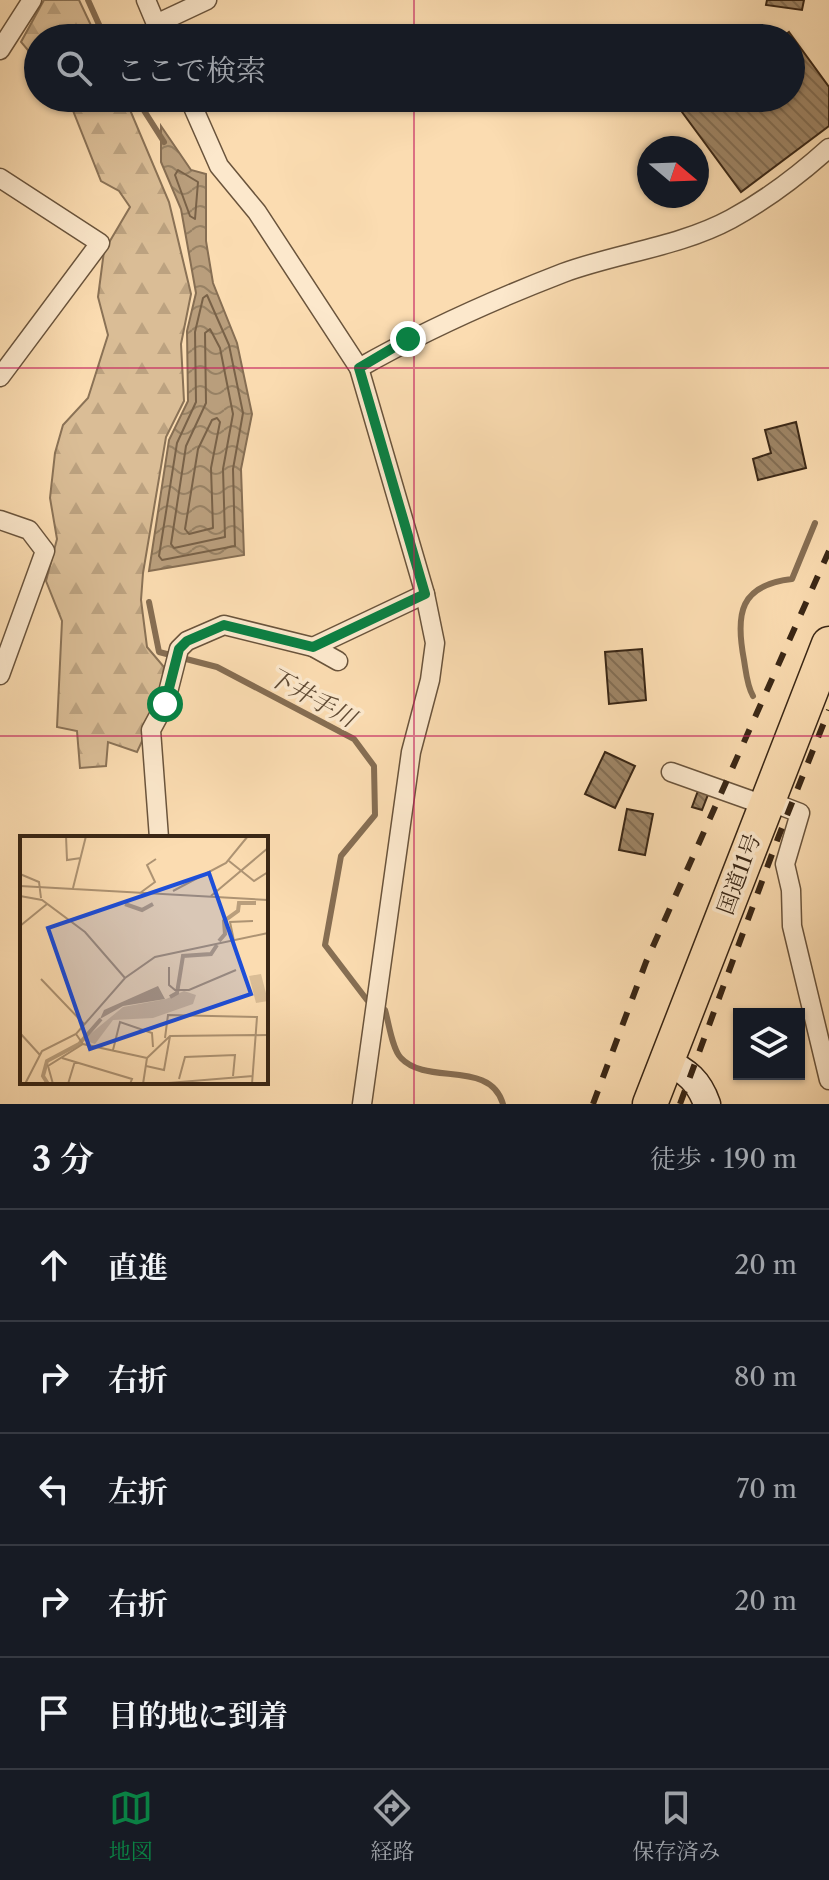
<!DOCTYPE html>
<html lang="ja">
<head>
<meta charset="utf-8">
<style>
	body { margin:0; font-family:"Libre Caslon Text","Noto Serif JP",serif; background:#242831; color:#f1f3f6 }
	.controls { position:absolute; right:24px; bottom:24px; display:grid; overflow:hidden; border-radius:0px; box-shadow:0 2px 6px #0004 }
	.controls button { width:72px; height:72px; display:grid; place-items:center; padding:0; border:0; border-bottom:2px solid #363941; background:#171b24; color:#f1f3f6; font:40px sans-serif }
	.compass { position:absolute; left:637px; top:136px; width:72px; height:72px; border-radius:50%; background:#171b24; box-shadow:0 2px 6px #0004; rotate:109deg }
	.stop { position:absolute; width:24px; height:24px; margin:-18px; border:6px solid #0b8043; border-radius:50%; background:#fff }
	.stop.end { background:#0b8043; border-color:#fff; box-shadow:0 2px 8px #0008 }
	.list { margin:0; padding:0; list-style:none }
	h2 { display:flex; justify-content:space-between; align-items:center; height:104px; margin:0; padding:0 32px; font-size:34px }
	h2 small { font-size:26px; font-weight:400; color:#9ea1a6 }
	.list li { display:grid; grid-template-columns:52px 1fr auto; gap:24px; align-items:center; box-sizing:border-box; height:112px; padding:0 32px; border-top:2px solid #363941 }
	.list b { display:block; font-size:30px; white-space:nowrap }
	.list em { font-size:26px; font-style:normal; color:#9ea1a6 }
	.icon { flex:none; width:44px; height:44px; fill:none; stroke:currentColor; stroke-width:2; stroke-linecap:round; stroke-linejoin:round }
	.map { position:relative; flex:none; width:829px; height:1104px; overflow:hidden }
	.search { position:absolute; background:#171b24; box-shadow:0 2px 6px #0004; left:24px; right:24px; top:24px; height:88px; display:flex; align-items:center; gap:20px; box-sizing:border-box; padding:0 28px; border-radius:44px; color:#9ea1a6; font-size:30px }
	.sheet { height:664px; background:#171b24 }
	nav { display:flex; justify-content:space-around; align-items:center; box-sizing:border-box; height:112px; border-top:2px solid #363941; background:#171b24; font-size:22px; color:#9ea1a6 }
	nav a { display:grid; justify-items:center; gap:4px }
	nav .on { color:#0b8043 }
	.map>svg:first-child { display:block }
	.forest { fill:url(#forest-firs); stroke:#8a7256; stroke-width:2 }
	.water { fill:url(#water-waves); stroke:#866e53; stroke-width:2 }
	.lines { fill:none; stroke-linecap:round; stroke-linejoin:round }
	.shore { stroke:#796248; stroke-width:2 }
	.stream { stroke:#866e53; stroke-width:6 }
	.building { fill:url(#building-back-hatch); stroke:#392615; stroke-width:2 }
	.street-casing { stroke:#6a543c; stroke-width:21 }
	.secondary-casing { stroke:#392615; stroke-width:29 }
	.highway-casing { stroke:#392615; stroke-width:37 }
	.street { stroke:#fce8cc; stroke-width:18 }
	.secondary { stroke:#fce8cc; stroke-width:26 }
	.highway { stroke:#fbdcb1; stroke-width:34 }
	.rail { stroke:#392615; stroke-width:6; stroke-dasharray:14 14; stroke-linecap:butt }
	.route { stroke:#0b8043; stroke-width:10 }
	.grid { fill:none; stroke:#c2185b; stroke-width:2; stroke-opacity:0.55 }
	.labels { text-anchor:middle; dominant-baseline:central; stroke-width:7; stroke-linejoin:round; paint-order:stroke }
	.street-label { font-size:22px; fill:#392615; stroke:#fce8cc }
	.water-label { font-size:24px; font-style:italic; fill:#5f4a34; stroke:#fce8cc }
	.inset-river { fill:none; stroke:#b99e7c; stroke-width:4 }
	.inset-road { fill:none; stroke:#ad9373; stroke-width:2 }
	.view { fill:#1d4ed8; fill-opacity:0.15; stroke:#1d4ed8; stroke-width:4 }
	.inset-edge { fill:none; stroke:#392615; stroke-width:4 }
</style>
</head>
<body>
<div class="map">
<svg width="829" height="1104" viewBox="0 0 829 1104">
	<defs>
		<pattern id="forest-firs" width="22" height="20" patternUnits="userSpaceOnUse" patternTransform="scale(2)"><rect width="22" height="20" fill="#dabd96"/><path d="M5 1l3.5 6h-7zM16 11l3.5 6h-7z" fill="#bca280"/></pattern>
		<pattern id="water-waves" width="16" height="10" patternUnits="userSpaceOnUse" patternTransform="scale(2)"><rect width="16" height="10" fill="#b99e7c"/><path d="M0 5q4-4 8 0t8 0" fill="none" stroke="#978164"/></pattern>
		<pattern id="building-back-hatch" width="6" height="6" patternUnits="userSpaceOnUse" patternTransform="scale(2)"><rect width="6" height="6" fill="#9e8566"/><path d="M-1 5l2 2M0 0l6 6M5-1l2 2" fill="none" stroke="#826d53"/></pattern>
	</defs>
	<rect width="100%" height="100%" fill="#fbdcb1"/>
	<filter id="stains"><feTurbulence type="fractalNoise" baseFrequency=".0025" numOctaves="4"/><feColorMatrix values="0 0 0 0 .2 0 0 0 0 .09 0 0 0 0 .02 0 0 0 .5 -.17"/></filter>
	<radialGradient id="worn" r=".72"><stop offset=".6" stop-color="#630" stop-opacity="0"/><stop offset="1" stop-color="#630" stop-opacity=".3"/></radialGradient>
	<g class="forest">
		<path d="M44,0H79L97,38H38V62L21,42Z"/>
		<path d="M68,98H125L169,202L191,294L181,344L184,401L166,437L143,573L141,600L147,647L164,667L159,705L137,752L108,742L106,766L80,768L77,731L57,727L62,621L46,581L57,539L50,498L55,453L63,425L88,398L108,335L98,297L104,251L130,207L119,191L101,181Z"/>
	</g>
	<path class="water" d="M161,126L191,170L206,174V241L213,283L237,343L252,414L241,469L244,555L149,571L169,440L188,401L187,331L196,293L181,209L161,162Z"/>
	<g class="lines">
		<g class="shore">
			<path d="M178,170L198,182L195,219L190,216L175,175Z"/>
			<path d="M207,295L229,345L243,413L233,469L235,546L162,560L159,556L177,443L196,402L195,332L203,298Z"/>
			<path d="M210,329L220,348L233,414L223,469L225,537L174,548L171,544L186,446L206,403L205,333Z"/>
			<path d="M217,418L220,422L211,468L213,528L189,534L185,529L198,449L212,420Z"/>
		</g>
		<g class="stream">
			<path d="M88,0L105,38"/>
			<path d="M136,98L164,142"/>
			<path d="M149,602L159,652L217,667L354,739L374,766L375,815L341,856L325,945L367,1000"/>
			<path d="M753,696C747,686 746,672 744,660C735,613 740,585 792,579L815,523"/>
			<path d="M385,1010C389,1023 392,1049 401,1058C427,1086 490,1059 503,1104"/>
		</g>
	</g>
	<g class="building">
		<path d="M767,0H804L802,10L766,5Z"/>
		<path d="M789,32L829,87V126L741,192L682,112L700,98H791V38H781Z"/>
		<path d="M796,422L806,468L758,480L753,459L771,453L765,430Z"/>
		<path d="M642,649L646,700L609,704L605,652Z"/>
		<path d="M605,752L635,766L615,808L585,794Z"/>
		<path d="M699,788L709,792L702,810L692,807Z"/>
		<path d="M627,809L653,814L645,855L619,850Z"/>
	</g>
	<g class="lines">
		<defs>
			<g id="street">
				<path d="M146,0L162,38"/>
				<path d="M156,24L207,0"/>
				<path d="M0,50L32,0"/>
				<path d="M189,98L219,166L257,212L359,368L425,594L435,643L430,680L411,752L362,1104"/>
				<path d="M0,178L100,243L0,377"/>
				<path d="M359,368C424,331 493,300 563,273C617,253 679,247 731,219C766,200 799,175 829,148"/>
				<path d="M0,520L29,530L45,551L0,675"/>
				<path d="M313,647L425,594"/>
				<path d="M671,772L764,805"/>
				<path d="M766,800L800,813L785,864L791,890L792,926L829,1080"/>
				<path d="M159,838L151,730L165,704L179,649L187,641L224,625L313,647L338,661"/>
			</g>
			<path id="secondary" d="M665,1061C687,1071 699,1081 707,1104"/>
			<path id="highway" d="M650,1104L829,644"/>
		</defs>
		<use href="#street" class="street-casing"/>
		<use href="#secondary" class="secondary-casing"/>
		<use href="#highway" class="highway-casing"/>
		<use href="#street" class="street"/>
		<use href="#secondary" class="secondary"/>
		<use href="#highway" class="highway"/>
		<g class="rail">
			<path d="M593,1104L646,962L829,551"/>
			<path d="M680,1104L778,838L829,710"/>
		</g>
	</g>
	<g class="lines">
		<path class="route" d="M165,704L179,649L187,641L224,625L313,647L425,594L359,368L408,339"/>
	</g>
	<path class="grid" d="M414,0V38M414,98V1104M0,368H829M0,736H829"/>
	<g class="labels">
		<g class="street-label">
			<text transform="translate(739 874) rotate(-70)">国道11号</text>
		</g>
		<g class="water-label">
			<text transform="translate(312 697) rotate(29)">下井手川</text>
		</g>
	</g>
	<g transform="translate(20 836)">
		<rect width="248" height="248" fill="#fbdcb1"/>
		<path d="M164,155L176,159L173,168L133,182L93,184L75,208L63,204L103,171L146,163Z" fill="#dabd96"/>
		<path d="M241,138L248,165L236,167L229,140Z" fill="#dabd96"/>
		<path d="M138,150L145,163L103,170L80,183L84,174Z" fill="#b99e7c"/>
		<path class="inset-river" d="M105,68L122,74L133,68M199,105L205,98L204,85L218,75L219,67H236M150,161L157,157L163,120L191,118L197,109M28,248L23,240L27,225L59,208L81,183"/>
		<path class="inset-road" d="M46,0L47,24L61,22M67,1L108,0M209,25L234,45L248,36M0,38L19,46L21,62M0,50L248,64M53,52L66,0M153,55L206,27L228,0M120,57L135,46L127,29L136,23M0,60L22,64L65,96L105,142M191,60L248,12M0,90L27,68M214,105L210,86L233,85M149,131V149L155,154H169L216,134M21,143L65,189M0,197L20,219M56,198L63,208L127,222M145,202L148,179L237,181L232,248M93,214L100,186L132,197L133,211M42,222L112,243L110,248M126,230L144,234L150,200M159,243L165,221L215,219L213,240M5,248L22,215L56,198L105,142L135,121L248,97M33,248L28,230L63,208M48,248L55,225M123,248L127,222L150,200L248,199M136,248L233,240"/>
		<path class="view" d="M189,37L231,158L70,213L28,92Z"/>
		<rect width="248" height="248" class="inset-edge"/>
	</g>
	<rect width="100%" height="100%" filter="url(#stains)"/>
	<rect width="100%" height="100%" fill="url(#worn)"/>
</svg>
<div class="controls">
<button><svg class="icon" aria-label="layers" viewBox="0 0 24 24"><path d="M12 4l9 5-9 5-9-5zM3 14l9 5 9-5"/></svg></button>
</div>
<svg class="compass" viewBox="-18 -18 36 36"><path d="M0-13l5 13h-10z" fill="#e53935"/><path d="M0 13l5-13h-10z" fill="#9ea1a6"/></svg>
<div class="stop" style="left:165px;top:704px"></div>
<div class="stop end" style="left:408px;top:339px"></div>
<div class="search"><svg class="icon" aria-label="search" viewBox="0 0 24 24"><circle cx="10" cy="10" r="6"/><path d="M15 15l6 6"/></svg>ここで検索</div>
</div>
<section class="sheet">
<h2>3 分<small>徒歩 · 190 m</small></h2>
<ul class="list">
<li><svg class="icon" aria-label="ahead" viewBox="0 0 24 24"><path d="M12 20V5M6 11l6-6 6 6"/></svg><div><b>直進</b></div><em>20 m</em></li>
<li><svg class="icon" aria-label="right" viewBox="0 0 24 24"><path d="M7 20v-9h11M14 6l5 5-5 5"/></svg><div><b>右折</b></div><em>80 m</em></li>
<li><svg class="icon" aria-label="left" viewBox="0 0 24 24"><path d="M17 20v-9H6M10 6l-5 5 5 5"/></svg><div><b>左折</b></div><em>70 m</em></li>
<li><svg class="icon" aria-label="right" viewBox="0 0 24 24"><path d="M7 20v-9h11M14 6l5 5-5 5"/></svg><div><b>右折</b></div><em>20 m</em></li>
<li><svg class="icon" aria-label="arrive" viewBox="0 0 24 24"><path d="M6 21V4h12l-3 4 3 4H6"/></svg><div><b>目的地に到着</b></div></li>
</ul>
</section>
<nav>
<a class="on"><svg class="icon" aria-label="map" viewBox="0 0 24 24"><path d="M3 6l6-2 6 2 6-2v14l-6 2-6-2-6 2zM9 4v14M15 6v14"/></svg>地図</a>
<a><svg class="icon" aria-label="directions" viewBox="0 0 24 24"><path d="M12 3l9 9-9 9-9-9zM9 14v-3h6M13 9l2 2-2 2"/></svg>経路</a>
<a><svg class="icon" aria-label="saved" viewBox="0 0 24 24"><path d="M7 4h10v16l-5-4-5 4z"/></svg>保存済み</a>
</nav>
</body>
</html>
